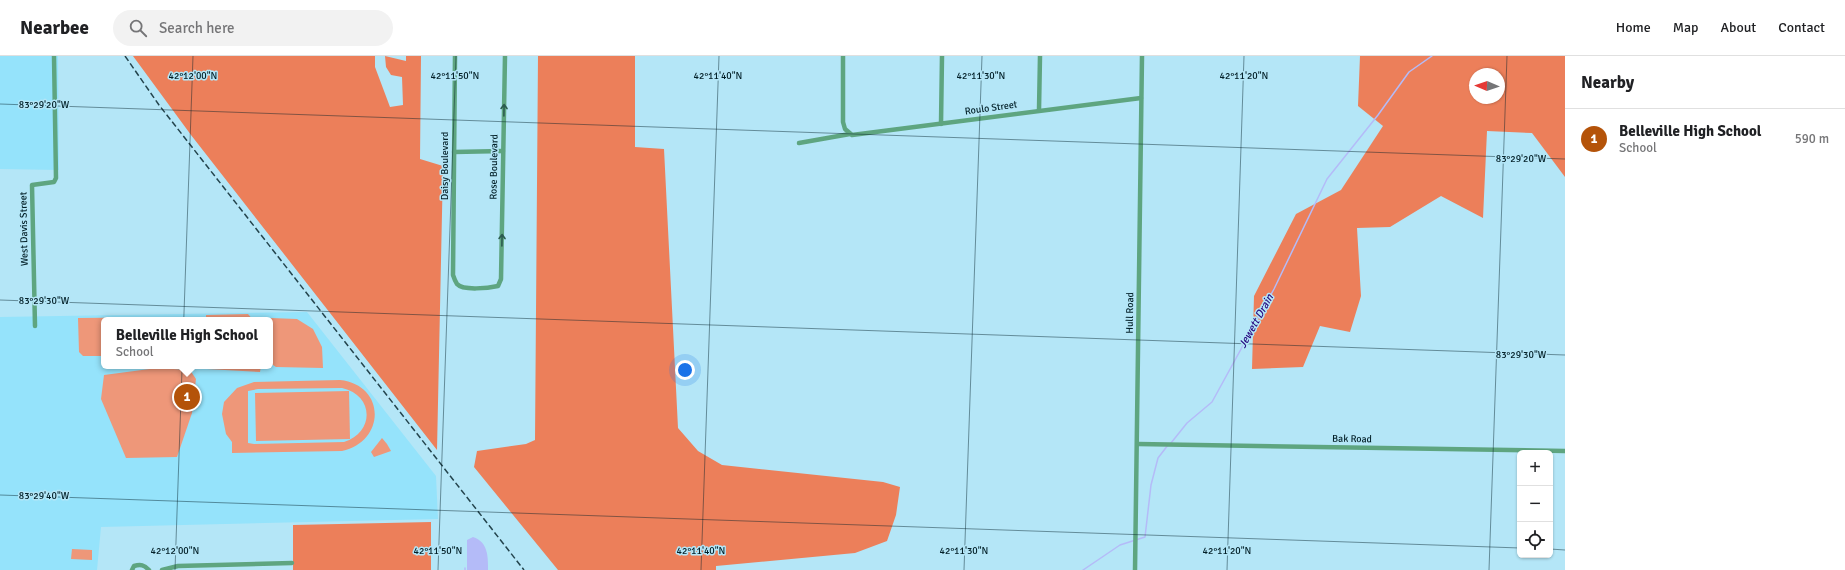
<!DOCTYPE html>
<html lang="en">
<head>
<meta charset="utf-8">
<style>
	body { margin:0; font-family:Signika,sans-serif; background:#f2f2f2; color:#202124 }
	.controls { position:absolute; right:12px; bottom:12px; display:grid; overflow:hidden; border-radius:6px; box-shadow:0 1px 3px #0004 }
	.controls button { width:36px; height:36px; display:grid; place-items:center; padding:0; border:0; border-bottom:1px solid #e0e0e0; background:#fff; color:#202124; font:20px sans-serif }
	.compass { position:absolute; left:1469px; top:12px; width:36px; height:36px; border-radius:50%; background:#fff; box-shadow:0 1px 3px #0004; rotate:272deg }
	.you { position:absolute; left:685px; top:314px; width:14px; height:14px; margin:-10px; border:3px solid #fff; border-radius:50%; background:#1a73e8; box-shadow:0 0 0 6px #1a73e833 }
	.badge { display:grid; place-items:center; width:26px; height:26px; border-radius:50%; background:#b45309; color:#fff; font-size:13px; font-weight:700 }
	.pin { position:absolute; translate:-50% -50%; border:2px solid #fff; box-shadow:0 1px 4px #0006 }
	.popup { position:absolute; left:101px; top:261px; width:172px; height:52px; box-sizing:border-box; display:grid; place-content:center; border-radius:6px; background:#fff; filter:drop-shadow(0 1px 3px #0005); font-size:13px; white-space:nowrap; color:#757577 }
	.popup b { font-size:15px; color:#202124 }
	.popup::after { content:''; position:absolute; left:50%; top:100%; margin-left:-8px; border:8px solid transparent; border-top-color:#fff }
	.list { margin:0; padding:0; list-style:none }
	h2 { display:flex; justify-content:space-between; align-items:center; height:52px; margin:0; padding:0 16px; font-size:17px }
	h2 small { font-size:13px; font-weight:400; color:#757577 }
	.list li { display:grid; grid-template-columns:26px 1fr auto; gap:12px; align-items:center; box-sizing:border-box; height:60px; padding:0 16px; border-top:1px solid #e0e0e0 }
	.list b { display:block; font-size:15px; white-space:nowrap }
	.list p { margin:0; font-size:13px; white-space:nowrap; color:#757577 }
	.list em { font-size:13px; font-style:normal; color:#757577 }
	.icon { flex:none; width:22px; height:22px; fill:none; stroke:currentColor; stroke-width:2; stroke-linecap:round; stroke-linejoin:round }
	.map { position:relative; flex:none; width:1565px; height:514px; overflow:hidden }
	header { display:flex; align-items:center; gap:24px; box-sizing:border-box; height:56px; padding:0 20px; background:#fff; border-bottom:1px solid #e0e0e0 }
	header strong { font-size:19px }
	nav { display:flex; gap:22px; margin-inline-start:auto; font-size:14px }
	.search { width:280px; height:36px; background:#f2f2f2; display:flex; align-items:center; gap:10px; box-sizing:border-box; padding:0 14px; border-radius:22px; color:#757577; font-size:15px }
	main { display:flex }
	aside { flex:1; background:#fff }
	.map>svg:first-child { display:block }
	.built { fill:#95e3fb; fill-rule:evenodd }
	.green { fill:#ee9779; fill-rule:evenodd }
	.forest { fill:#ec7f5a; fill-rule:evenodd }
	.water { fill:#b4bbf8 }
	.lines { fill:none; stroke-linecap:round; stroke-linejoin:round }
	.stream { stroke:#b4bbf8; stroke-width:1.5 }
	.minor { stroke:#5ea580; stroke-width:4.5 }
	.rail { stroke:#23444d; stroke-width:1.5; stroke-dasharray:6 3; stroke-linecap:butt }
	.oneway { stroke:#2b5b4f }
	.ticks { fill:none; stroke:#021f27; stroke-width:1; stroke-opacity:0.45 }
	.labels { text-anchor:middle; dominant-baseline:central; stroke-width:3; stroke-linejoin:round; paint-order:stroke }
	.street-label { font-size:10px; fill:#021f27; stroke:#b4e6f7 }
	.water-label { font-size:11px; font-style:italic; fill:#25047e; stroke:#b4e6f7 }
	.ticks-label { font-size:10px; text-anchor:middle; fill:#021f27; stroke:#b4e6f7; stroke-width:3; stroke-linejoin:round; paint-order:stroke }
</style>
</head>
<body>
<header>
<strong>Nearbee</strong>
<div class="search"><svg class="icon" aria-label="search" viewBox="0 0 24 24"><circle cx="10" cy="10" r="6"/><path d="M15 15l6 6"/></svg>Search here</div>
<nav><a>Home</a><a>Map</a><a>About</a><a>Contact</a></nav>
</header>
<main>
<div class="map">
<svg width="1565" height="514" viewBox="0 0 1565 514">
	<rect width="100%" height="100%" fill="#b4e6f7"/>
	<g class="built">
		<path d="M0,0H58L59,114L0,113Z"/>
		<path d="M307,256L436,420L438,463L101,471L97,514H0V261ZM104,264H270V310H104Z"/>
	</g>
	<g class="green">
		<path d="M248,258L253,264H206V259Z"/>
		<path d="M179,261V264H104V300H83L79,296L78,262Z"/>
		<path d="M271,262L297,263L313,273L322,291L323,312L276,311L270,307Z"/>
		<path d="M205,310H261L260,316L207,313Z"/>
		<path d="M157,312L190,314L196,323L192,357L177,401L126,402L101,343L104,319Z"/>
		<path d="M340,324C386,329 386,385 342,395L232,397V386L226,378L222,358L224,346L237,332L254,326ZM342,332C374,339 375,376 344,386L254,388L248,387V335L258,333Z"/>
		<path d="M349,335L350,383L256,385L255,337Z"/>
		<path d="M382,382L387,388L391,395L374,401L371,396Z"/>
		<path d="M72,493L92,494V504L71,503Z"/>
	</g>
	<g class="forest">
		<path d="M133,0H375V11L390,51L403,49L402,21L391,19L386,11L385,0L406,5V0H421L420,103L443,110L437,394L191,79Z"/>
		<path d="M538,0H635V91L664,93L678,372L698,395L722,409L883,426L900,431L896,459L887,485L855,497L716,510V514H558L474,411L477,395L526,388L535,384Z"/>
		<path d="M1360,0H1565V121L1532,77L1487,75L1483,162L1441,140L1390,171L1357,172L1361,240L1350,276L1320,270L1303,311L1252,313L1254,240L1296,158L1341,134L1383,70L1358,50ZM1475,18H1499V42H1475Z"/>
		<path d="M431,466V514H293V469Z"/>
	</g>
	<path class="water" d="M473,481C488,486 488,500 488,514H467V484Z"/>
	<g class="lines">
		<g class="stream">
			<path d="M1171,387L1187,367L1212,346L1274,233L1327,123L1378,59L1409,16L1432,0"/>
			<path d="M465,514V512"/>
			<path d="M1083,514L1120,489L1145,481L1151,429L1158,402L1168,389"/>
		</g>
		<g class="minor">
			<path d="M455,0L453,219C454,222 455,225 457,228C463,235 489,232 498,230L501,223L505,0"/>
			<path d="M843,0V66L845,73L852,79L1141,42"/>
			<path d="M1039,54L1040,0"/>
			<path d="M941,68L942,0"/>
			<path d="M799,87L850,78"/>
			<path d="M454,96L503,95"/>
			<path d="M35,270L32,129L54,126L56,122L54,0"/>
			<path d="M1138,388L1565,395"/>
			<path d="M132,514L134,510C141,508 144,509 149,514"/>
			<path d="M162,514L178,510L292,507"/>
			<path d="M1135,514L1142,0"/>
		</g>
		<path class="rail" d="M125,0L159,49L524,514"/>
	</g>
	<defs><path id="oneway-shaft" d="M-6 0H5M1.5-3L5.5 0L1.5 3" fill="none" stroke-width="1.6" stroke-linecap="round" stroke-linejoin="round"/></defs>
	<g class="oneway">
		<use href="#oneway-shaft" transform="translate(504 54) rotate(-89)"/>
		<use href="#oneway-shaft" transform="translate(502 184) rotate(-89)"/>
	</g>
	<path class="ticks" d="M0,48L1565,103M0,244L1565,299M0,439L1520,492M1550,493L1565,494M175,514L193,0M438,514L456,0M701,514L719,0M964,514L982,0M1227,514L1244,0M1489,514L1507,0"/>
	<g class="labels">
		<g class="street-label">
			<text transform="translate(991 52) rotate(-8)">Roulo Street</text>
			<text transform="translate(445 110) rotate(-90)">Daisy Boulevard</text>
			<text transform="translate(494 111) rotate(-89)">Rose Boulevard</text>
			<text transform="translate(24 173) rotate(-91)">West Davis Street</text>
			<text transform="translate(1130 257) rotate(-89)">Hull Road</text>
			<text transform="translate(1352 383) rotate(1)">Bak Road</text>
		</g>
		<g class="water-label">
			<text transform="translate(1256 265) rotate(-61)">Jewett Drain</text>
		</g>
	</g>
	<g class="ticks-label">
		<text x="193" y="23">42°12'00"N</text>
		<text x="455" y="23">42°11'50"N</text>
		<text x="718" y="23">42°11'40"N</text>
		<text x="981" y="23">42°11'30"N</text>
		<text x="1244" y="23">42°11'20"N</text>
		<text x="44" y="52">83°29'20"W</text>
		<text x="1521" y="106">83°29'20"W</text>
		<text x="44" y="248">83°29'30"W</text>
		<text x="1521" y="302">83°29'30"W</text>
		<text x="44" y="443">83°29'40"W</text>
		<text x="175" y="498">42°12'00"N</text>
		<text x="438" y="498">42°11'50"N</text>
		<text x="701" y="498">42°11'40"N</text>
		<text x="964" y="498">42°11'30"N</text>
		<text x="1227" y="498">42°11'20"N</text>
	</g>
</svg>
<div class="controls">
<button>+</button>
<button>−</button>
<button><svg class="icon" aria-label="locate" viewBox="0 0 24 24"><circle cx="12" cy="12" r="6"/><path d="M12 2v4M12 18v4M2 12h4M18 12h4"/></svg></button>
</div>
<svg class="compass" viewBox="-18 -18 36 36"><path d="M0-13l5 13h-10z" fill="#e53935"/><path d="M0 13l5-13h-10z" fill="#757577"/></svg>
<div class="you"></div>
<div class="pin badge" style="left:187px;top:341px">1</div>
<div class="popup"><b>Belleville High School</b>School</div>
</div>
<aside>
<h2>Nearby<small></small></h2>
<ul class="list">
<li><span class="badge">1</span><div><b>Belleville High School</b><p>School</p></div><em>590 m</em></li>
</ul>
</aside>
</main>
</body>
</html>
